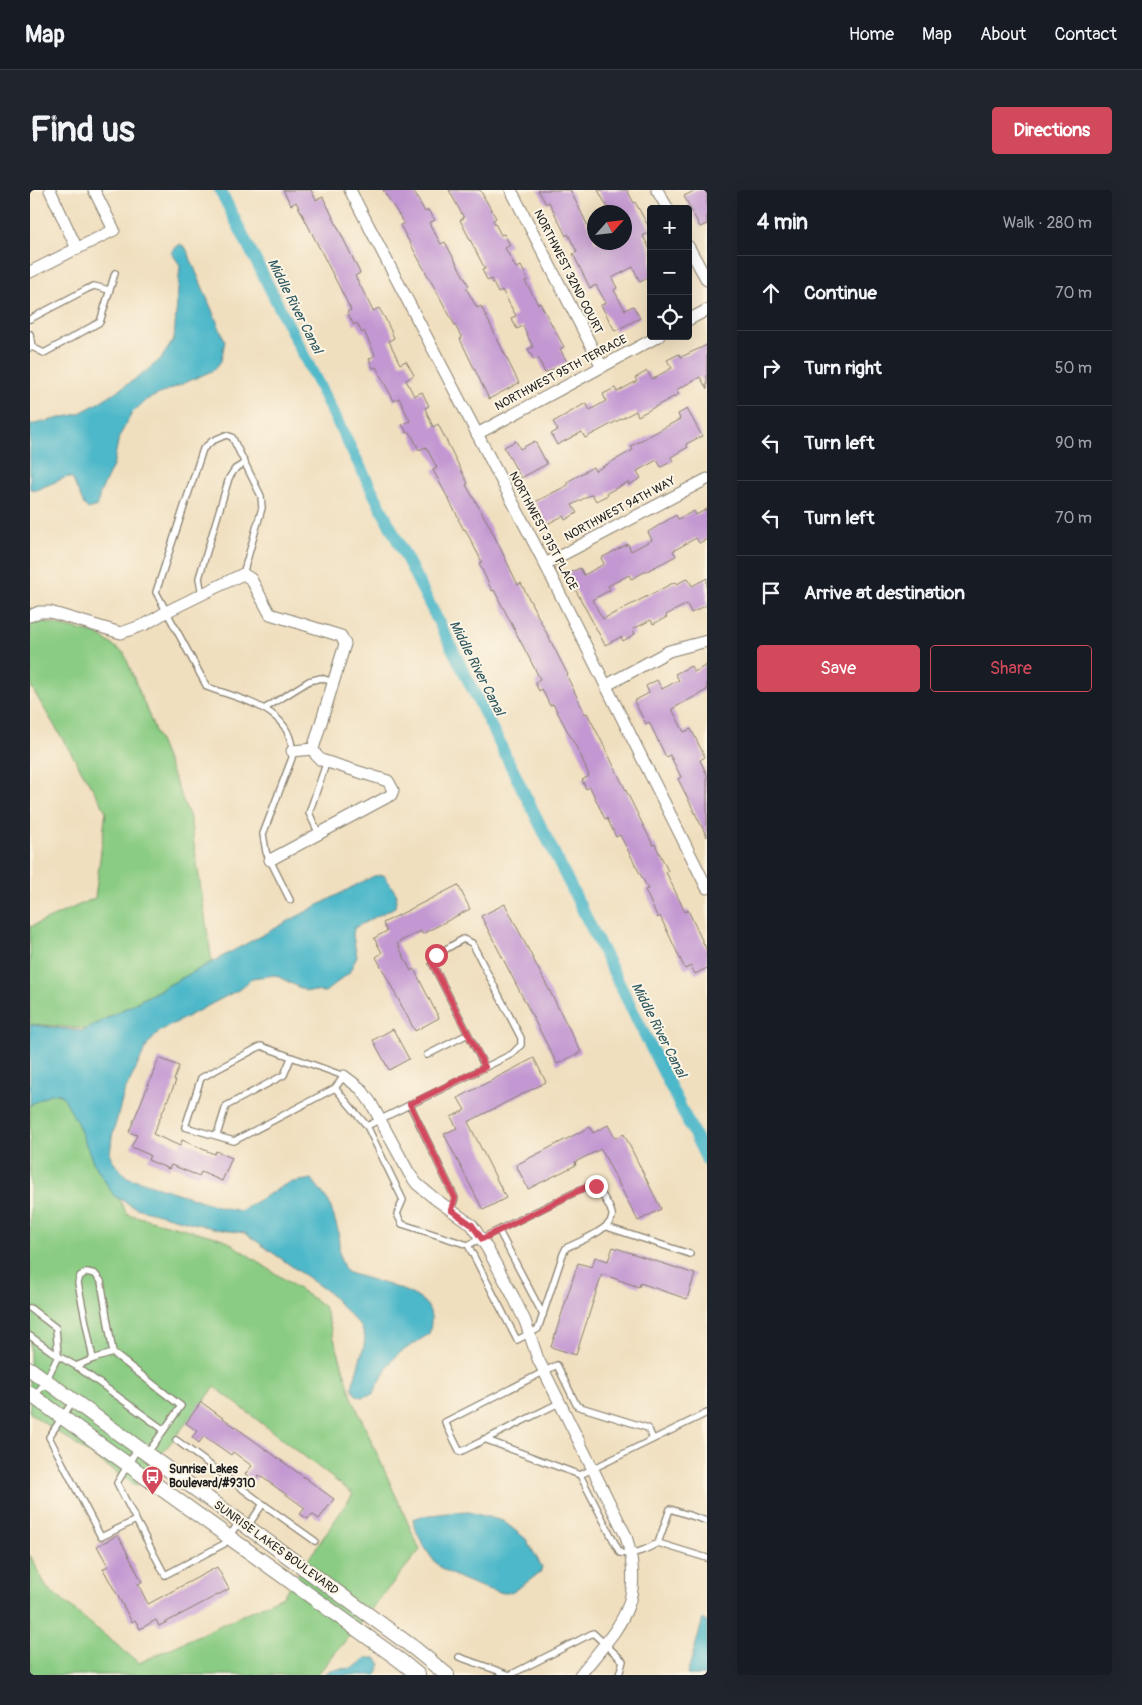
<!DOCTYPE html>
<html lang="en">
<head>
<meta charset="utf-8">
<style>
	body { margin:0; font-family:Pangolin,sans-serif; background:#20242c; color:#f1f3f6 }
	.controls { position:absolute; right:15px; top:15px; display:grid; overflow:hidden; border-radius:5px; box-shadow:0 5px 20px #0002 }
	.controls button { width:45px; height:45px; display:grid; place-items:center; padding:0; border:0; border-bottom:1px solid #363941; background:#171b24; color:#f1f3f6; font:25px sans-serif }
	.compass { position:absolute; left:557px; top:15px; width:45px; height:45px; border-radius:50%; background:#171b24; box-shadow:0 5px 20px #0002; rotate:63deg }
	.stop { position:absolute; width:15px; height:15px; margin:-11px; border:4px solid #d1495b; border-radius:50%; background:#fff }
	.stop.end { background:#d1495b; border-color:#fff; box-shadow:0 1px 5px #0008 }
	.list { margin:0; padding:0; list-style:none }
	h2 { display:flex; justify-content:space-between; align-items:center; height:65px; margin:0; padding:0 20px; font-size:21px }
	h2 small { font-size:16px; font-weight:400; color:#9ea1a6 }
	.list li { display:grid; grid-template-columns:32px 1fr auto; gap:15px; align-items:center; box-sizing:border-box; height:75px; padding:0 20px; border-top:1px solid #363941 }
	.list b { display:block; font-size:19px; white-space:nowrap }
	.list em { font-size:16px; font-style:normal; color:#9ea1a6 }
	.actions { display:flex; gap:10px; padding:15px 20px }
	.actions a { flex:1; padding:11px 0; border:1px solid #d1495b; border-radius:5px; text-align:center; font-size:18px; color:#d1495b }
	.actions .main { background:#d1495b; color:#fff }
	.icon { flex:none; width:28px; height:28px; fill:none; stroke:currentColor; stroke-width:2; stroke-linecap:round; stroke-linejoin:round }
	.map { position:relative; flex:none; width:677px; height:1485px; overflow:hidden; border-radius:5px }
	header { display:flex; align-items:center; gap:30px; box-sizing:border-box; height:70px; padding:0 25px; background:#171b24; border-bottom:1px solid #363941 }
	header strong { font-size:24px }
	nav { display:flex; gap:28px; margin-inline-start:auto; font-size:18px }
	.intro { display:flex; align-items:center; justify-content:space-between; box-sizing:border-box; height:120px; padding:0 30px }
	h1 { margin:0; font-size:35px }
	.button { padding:12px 22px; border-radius:5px; background:#d1495b; color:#fff; font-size:18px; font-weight:700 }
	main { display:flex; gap:30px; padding:0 30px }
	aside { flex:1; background:#171b24; border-radius:5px; box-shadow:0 5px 20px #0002 }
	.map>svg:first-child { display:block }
	.green { fill:#8acc83; stroke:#537450 }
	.water { fill:#4db8c9; stroke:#346a72 }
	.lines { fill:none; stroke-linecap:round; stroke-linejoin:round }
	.canal { stroke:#4db8c9; stroke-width:12 }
	.building { fill:#c297d2 }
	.service-casing { stroke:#867e6e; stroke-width:8 }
	.minor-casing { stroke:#867e6e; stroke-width:13 }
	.tertiary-casing { stroke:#867e6e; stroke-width:16 }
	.service { stroke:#fff; stroke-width:5.5 }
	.minor { stroke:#fff; stroke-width:11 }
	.tertiary { stroke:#fff; stroke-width:14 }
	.route { stroke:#d1495b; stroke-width:6 }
	.labels { text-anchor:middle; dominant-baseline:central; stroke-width:4; stroke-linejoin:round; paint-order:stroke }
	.street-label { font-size:12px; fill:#1c1c1c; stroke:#fcf5e5 }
	.poi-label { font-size:12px; font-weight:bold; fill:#1c1c1c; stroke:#fcf5e5; text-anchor:start }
	.water-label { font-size:14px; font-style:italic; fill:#305a61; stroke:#fcf5e5 }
</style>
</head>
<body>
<header>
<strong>Map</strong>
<nav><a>Home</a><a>Map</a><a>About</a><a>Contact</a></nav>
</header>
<div class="intro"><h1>Find us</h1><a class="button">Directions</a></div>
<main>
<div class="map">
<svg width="677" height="1485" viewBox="0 0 677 1485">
	<rect width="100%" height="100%" fill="#fcf5e5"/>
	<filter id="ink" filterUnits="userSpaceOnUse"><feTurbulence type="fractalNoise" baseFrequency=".02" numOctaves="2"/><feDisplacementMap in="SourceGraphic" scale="10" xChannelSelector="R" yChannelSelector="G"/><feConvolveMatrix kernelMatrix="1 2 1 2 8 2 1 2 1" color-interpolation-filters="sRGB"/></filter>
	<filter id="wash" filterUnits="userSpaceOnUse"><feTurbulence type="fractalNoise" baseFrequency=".0096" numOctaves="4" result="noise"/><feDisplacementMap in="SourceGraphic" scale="20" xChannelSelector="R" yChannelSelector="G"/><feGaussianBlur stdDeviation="1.12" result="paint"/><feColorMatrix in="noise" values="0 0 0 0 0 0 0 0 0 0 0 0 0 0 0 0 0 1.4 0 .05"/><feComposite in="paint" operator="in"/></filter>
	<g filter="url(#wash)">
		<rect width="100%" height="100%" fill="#f0dfbf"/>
		<g class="green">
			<path d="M0,417L15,432L67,444L94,463L160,628L182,772L56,839L3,834L0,835V737L65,708L76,621L0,495Z"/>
			<path d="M22,902L34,907L97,1024L194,1049L294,1116L323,1210L390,1360L287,1485H0V1365L17,1398L109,1473L253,1406L323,1304L185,1197L106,1296L0,1223V914Z"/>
		</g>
		<g class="water">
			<path d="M150,54L156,58L195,151L191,171L184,180L116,210L102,223L89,247L83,276L70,303L67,316L58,319L54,315L42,288L37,287L6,300L0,299V235L48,224L68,213L107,188L131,169L144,149L150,75L141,62Z"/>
			<path d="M354,685L367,705L365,717L324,738L323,746L327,766L319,783L295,802L276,801L245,785L222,788L210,799L130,841L118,854L94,903L82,947L80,965L84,973L97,987L191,1017L210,1021L258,993L282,989L299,1012L308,1040L310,1068L316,1082C335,1089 389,1100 398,1117C403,1126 401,1136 399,1144L368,1164L360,1173L343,1204L332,1207L326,1205L322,1197L334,1156L335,1147L331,1137L298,1102L215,1043L186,1039L106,1018L84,1006L63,972L48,935L34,908L28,903L20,904L0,915V836L3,835L53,841L326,695L344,686Z"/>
			<path d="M435,1321L473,1331L496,1349L512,1377L510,1383C501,1388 486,1402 477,1403C464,1404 422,1386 411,1378C400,1369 385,1343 383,1329L392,1326Z"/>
			<path d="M673,1429L677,1432V1485H657Z"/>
			<path d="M337,1468H346L351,1474L346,1485H294L300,1480L323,1478Z"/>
		</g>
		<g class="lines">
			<path class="canal" d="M190,0L434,482L677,970"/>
		</g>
		<g id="blocks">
			<g class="building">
				<path d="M253,0H281L286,10L293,7L330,83L325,86L333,101L343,121L349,118L356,130L364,148L359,151L370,174L376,171L384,185L376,190L384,206L392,202L399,216L395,218L403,237L408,234L438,294L436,295L459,335L488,395L491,393L538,485L537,486L555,524L557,523L571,550L623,655L625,654L638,681L636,682L655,722L658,720L677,761V778L665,784L661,776L655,779L630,726L628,728L615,700L618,699L590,645L586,647L577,628L575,629L560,597L556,599L552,590L559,586L552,568L523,514L520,516L512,499L509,501L505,492L510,489L464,400L462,401L449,373L452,372L435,339L434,340L428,329H429L403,280L407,278L396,257L389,260L380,242L377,243L372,234L380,231L369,208L364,211L346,177L343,178L339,169L345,165L334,141L332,143L327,133L324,135L317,122L321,120L266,12L261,15Z"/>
				<path d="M353,0H383L395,22L398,20L405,30L399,33L411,54L415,52L439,96L436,98L447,118L451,116L489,193L459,209L430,149L432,148L370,35L374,33Z"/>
				<path d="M419,0H450L466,28L463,30L471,45L474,44L480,55L475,58L486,78L491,76L498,90L495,91L508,114L510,113L534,157L530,159L537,172L515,183L508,168L504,170L498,159L503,157L493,136L487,139L481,128L486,126L472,100L468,103L461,89L458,91L452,80L455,79L430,30L434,28Z"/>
				<path d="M508,0H540L560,40L562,39L564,44V52H594V22H580L568,0H597L604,13L605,12L621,41L613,46L621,61V86L610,92L603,77L582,88L587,98L584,100L595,120L603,116L610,128L585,141L571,115L576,113L566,95L560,98L543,64L547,62L538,44L536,46L519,12L516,14Z"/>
				<path d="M666,0H677V34L670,37L654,6Z"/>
				<path d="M677,155V199L670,187L646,200L649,204L608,226L606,221L555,248L552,242L527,255L521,244L528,240L523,232L556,213L560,220L576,211L573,204L585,198L587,202L607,191L605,188L617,181L622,189L642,178L637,170L649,164L651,167Z"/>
				<path d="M657,219L672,246L656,254L658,257L641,267L643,271L631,277L627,270L607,281L611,288L599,295L598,292L577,303L578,305L566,311L562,304L542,315L547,323L535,330L533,326L517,334L505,312L538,295L537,292L563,277L565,281L603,260L601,256L650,229L648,224Z"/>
				<path d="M486,251L490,259L505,251L517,274L491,288L474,257Z"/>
				<path d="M677,319V349L669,353L666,348L643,361L646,366L601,389L599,385L578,396L580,400L562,410L573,429L645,392L647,394L658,388L662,396L677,388V415L661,423L657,414L636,425L637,427L623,434L621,430L603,439L605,444L593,451L591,447L575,455L537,384L550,378L554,385L574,374L571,368L598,354L601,361L622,350L618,342L646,325L648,329L664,321L666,325Z"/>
				<path d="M677,475V500L642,519L654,542L661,539L675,567L670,570L677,585V647L648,589L651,587L640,565L636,567L619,532L616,534L604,511L619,503L616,496L627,490L632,499L649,490L645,484L661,476L664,482Z"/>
				<path d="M428,695L440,719L392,744L391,741L367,753L381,781L384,779L409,828L385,841L346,767L352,763L344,748L357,741L353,733Z"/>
				<path d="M475,714L551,862L527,874L451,726Z"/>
				<path d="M363,839L379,869L359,880L343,850Z"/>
				<path d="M129,868L149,876L144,890L146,891L123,944L150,956L152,950L184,964L186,961L202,968L192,991L171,982L169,986L141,975L139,979L118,970L120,965L101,957L107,945L99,942Z"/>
				<path d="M504,868L516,892L438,932L476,1008L453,1020L414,944L427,938L421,927L435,920L428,908Z"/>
				<path d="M578,935L585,948L594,944L631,1019L608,1031L571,959L545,972L546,975L498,999L486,975L560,937L563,943Z"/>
				<path d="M583,1057L665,1084L657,1109L610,1093L609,1097L572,1084L546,1165L521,1157L548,1073L562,1077L565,1067L578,1071Z"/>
				<path d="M171,1212L304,1309L289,1329L282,1324L278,1329L270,1324L275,1318L229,1285L224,1291L215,1284L222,1276L203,1262L201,1265L174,1246L169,1253L162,1247L167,1241L156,1233Z"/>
				<path d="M88,1345L112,1392L108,1394L118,1414L187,1377L199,1399L129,1436L126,1430L110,1439L105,1430L102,1432L73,1379L78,1376L67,1356Z"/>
			</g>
		</g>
	</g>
	<g filter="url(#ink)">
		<use href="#blocks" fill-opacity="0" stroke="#867e6e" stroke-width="1"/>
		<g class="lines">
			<defs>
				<g id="service">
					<path d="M0,129L57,99L64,96L79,100"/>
					<path d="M0,144L2,157"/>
					<path d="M0,158L2,157L14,163L70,132L85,83"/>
					<path d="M213,384L232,318L231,306L202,247L196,245L182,251L173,259L126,402L177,497C212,510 266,519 262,568L233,644L236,662L260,710"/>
					<path d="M172,405L169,388L199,288L205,279L215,273"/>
					<path d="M234,519L279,491L291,488L303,492"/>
					<path d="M289,644L279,623L297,571"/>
					<path d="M231,856L314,886L305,898L204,951L155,937L171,888Z"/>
					<path d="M397,865L438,844"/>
					<path d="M305,898L337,936L373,1010L367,1024L372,1034L438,1055L487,1150L508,1139L533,1064L536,1058C548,1052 585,1038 582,1024C580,1014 571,1004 566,996L560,995L438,1055"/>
					<path d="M380,915L425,1008L421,1020"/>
					<path d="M337,936L482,864L491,855V848L442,753L433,749L406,765L402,773L455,877"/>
					<path d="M187,945L196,916L254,885L261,868"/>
					<path d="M577,1037L660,1064"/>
					<path d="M469,1041L513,1125"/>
					<path d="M0,1118L26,1138L28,1166"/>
					<path d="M0,1146L28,1166"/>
					<path d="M63,1169L83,1163"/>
					<path d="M46,1176L134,1240"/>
					<path d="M5,1206L16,1191L28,1166L46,1176L63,1169L48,1093L50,1086L57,1082L65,1084L71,1091L83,1163L151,1216L117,1264"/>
					<path d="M43,1211L19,1247L71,1347L106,1330L87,1293L108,1258"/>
					<path d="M529,1213L430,1262L415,1232L527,1175L547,1216L618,1238L623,1249"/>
					<path d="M454,1249L550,1285L677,1223"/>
					<path d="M146,1250L233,1314"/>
					<path d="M550,1285L590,1363C605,1365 615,1360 628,1353L677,1368"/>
					<path d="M106,1330L135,1385L194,1354L209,1332"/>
					<path d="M217,1337L233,1314L285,1351"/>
					<path d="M628,1353L640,1319L677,1331"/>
					<path d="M429,1467L480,1485"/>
					<path d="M480,1485L563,1443L593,1471L589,1485"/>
				</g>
				<g id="minor">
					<path d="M20,0L47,59"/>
					<path d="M320,0L515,374L677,698"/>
					<path d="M481,0L572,177"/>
					<path d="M627,0L638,19"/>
					<path d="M658,56L677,90"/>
					<path d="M0,82L84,40L64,0"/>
					<path d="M658,130L677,120"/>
					<path d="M447,244L629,146"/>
					<path d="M515,374L677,289"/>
					<path d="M0,426L9,422H20L91,443L116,434L136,422L213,384L221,389L240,424L311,446L315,454L283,559L286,565L291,570L358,591L363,600L361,605L240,670"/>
					<path d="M577,495L639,461L677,451"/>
					<path d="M262,561L283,559"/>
					<path d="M314,886L331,899L341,913L379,983L387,994L404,1008L442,1035L457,1058L483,1106L495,1131L508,1169L596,1346C616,1414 590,1435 550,1485"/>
				</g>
				<g id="tertiary">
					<path d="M0,1179L384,1458L417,1485"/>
					<path d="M0,1204L371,1471L388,1485"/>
				</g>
			</defs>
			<use href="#service" class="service-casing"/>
			<use href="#minor" class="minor-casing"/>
			<use href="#tertiary" class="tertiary-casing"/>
			<use href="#service" class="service"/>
			<use href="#minor" class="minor"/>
			<use href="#tertiary" class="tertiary"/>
		</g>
	</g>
	<g class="lines" filter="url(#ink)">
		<path class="route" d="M406,765L402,773L455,877L380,914L425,1008L421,1020L442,1035L452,1049L560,995L566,996"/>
	</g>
	<defs>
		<symbol id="bus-pin" viewBox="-11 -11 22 30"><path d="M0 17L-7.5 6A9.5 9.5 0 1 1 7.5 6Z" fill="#d1495b" stroke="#fcf5e5"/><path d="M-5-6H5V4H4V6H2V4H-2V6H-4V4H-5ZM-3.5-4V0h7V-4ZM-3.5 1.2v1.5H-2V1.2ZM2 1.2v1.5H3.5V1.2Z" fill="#fff"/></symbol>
	</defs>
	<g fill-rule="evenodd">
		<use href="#bus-pin" x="110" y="1274" width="25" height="34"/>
	</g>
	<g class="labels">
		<g class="street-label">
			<text transform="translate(538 82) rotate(63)">NORTHWEST 32ND COURT</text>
			<text transform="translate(531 183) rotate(-28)">NORTHWEST 95TH TERRACE</text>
			<text transform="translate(590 319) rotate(-28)">NORTHWEST 94TH WAY</text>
			<text transform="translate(513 341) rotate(62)">NORTHWEST 31ST PLACE</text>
			<text transform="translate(246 1358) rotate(36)">SUNRISE LAKES BOULEVARD</text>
		</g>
		<g class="poi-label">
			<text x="139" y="1279">Sunrise Lakes<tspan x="139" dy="14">Boulevard/#9310</tspan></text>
		</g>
		<g class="water-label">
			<text transform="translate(265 116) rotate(63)">Middle River Canal</text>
			<text transform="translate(447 478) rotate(63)">Middle River Canal</text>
			<text transform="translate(629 840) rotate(63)">Middle River Canal</text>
		</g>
	</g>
</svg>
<div class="controls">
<button>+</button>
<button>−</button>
<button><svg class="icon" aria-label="locate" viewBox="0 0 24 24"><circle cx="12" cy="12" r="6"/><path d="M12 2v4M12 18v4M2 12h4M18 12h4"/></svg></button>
</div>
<svg class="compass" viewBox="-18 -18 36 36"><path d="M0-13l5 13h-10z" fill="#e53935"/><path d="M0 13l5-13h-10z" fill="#9ea1a6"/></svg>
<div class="stop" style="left:406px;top:765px"></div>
<div class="stop end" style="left:566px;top:996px"></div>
</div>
<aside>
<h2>4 min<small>Walk · 280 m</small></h2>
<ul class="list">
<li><svg class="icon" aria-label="ahead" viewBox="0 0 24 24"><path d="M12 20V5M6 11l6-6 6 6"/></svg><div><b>Continue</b></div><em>70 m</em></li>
<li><svg class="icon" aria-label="right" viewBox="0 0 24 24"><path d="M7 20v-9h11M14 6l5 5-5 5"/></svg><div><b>Turn right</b></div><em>50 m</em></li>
<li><svg class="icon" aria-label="left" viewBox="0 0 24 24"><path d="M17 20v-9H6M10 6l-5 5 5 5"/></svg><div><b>Turn left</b></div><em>90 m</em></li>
<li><svg class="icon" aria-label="left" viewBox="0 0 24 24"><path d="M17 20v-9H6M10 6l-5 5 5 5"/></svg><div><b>Turn left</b></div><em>70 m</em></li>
<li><svg class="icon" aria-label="arrive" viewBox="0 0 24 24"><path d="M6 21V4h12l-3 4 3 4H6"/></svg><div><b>Arrive at destination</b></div></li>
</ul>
<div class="actions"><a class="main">Save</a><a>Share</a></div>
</aside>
</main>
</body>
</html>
